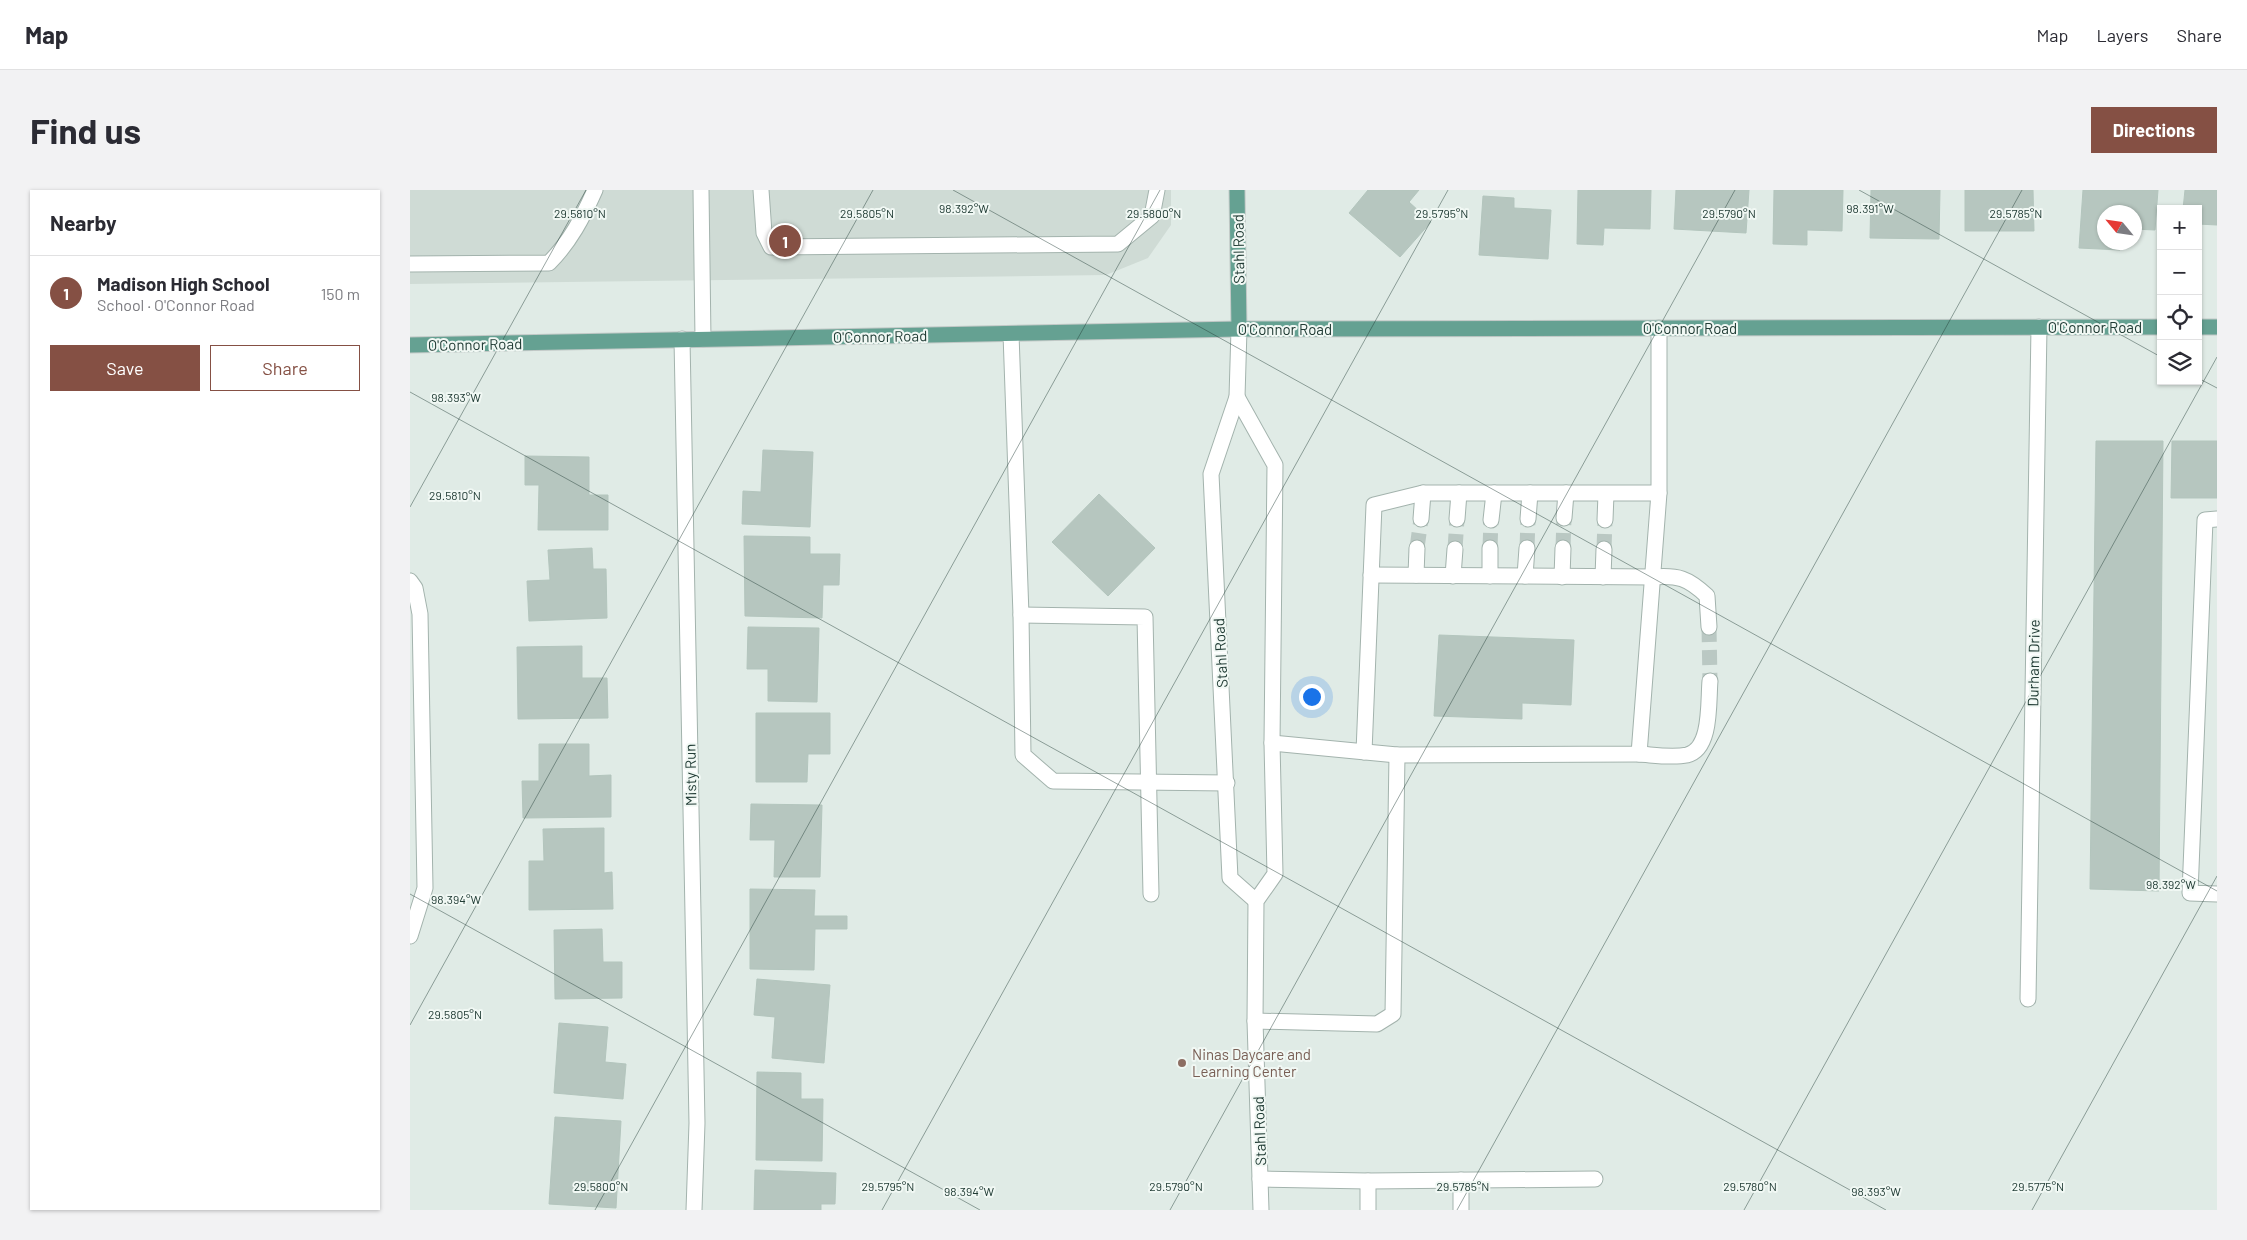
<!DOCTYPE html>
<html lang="en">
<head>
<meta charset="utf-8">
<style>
	body { margin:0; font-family:Barlow,sans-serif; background:#f2f2f3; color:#2b2b33 }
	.controls { position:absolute; right:15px; top:15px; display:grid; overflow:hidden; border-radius:0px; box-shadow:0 1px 4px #0004 }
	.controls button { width:45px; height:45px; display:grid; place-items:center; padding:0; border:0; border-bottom:1px solid #e1e1e2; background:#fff; color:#2b2b33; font:25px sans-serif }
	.compass { position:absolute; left:1687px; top:15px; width:45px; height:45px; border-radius:50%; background:#fff; box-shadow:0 1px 4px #0004; rotate:299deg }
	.you { position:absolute; left:901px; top:506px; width:18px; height:18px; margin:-12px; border:4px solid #fff; border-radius:50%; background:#1a73e8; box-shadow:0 0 0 8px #1a73e833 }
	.badge { display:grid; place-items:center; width:32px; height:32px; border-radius:50%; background:#855044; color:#fff; font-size:16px; font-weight:700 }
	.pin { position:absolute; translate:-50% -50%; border:2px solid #fff; box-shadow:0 1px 5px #0006 }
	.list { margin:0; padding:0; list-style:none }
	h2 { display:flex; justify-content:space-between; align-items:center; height:65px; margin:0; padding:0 20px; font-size:21px }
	h2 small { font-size:16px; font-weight:400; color:#7c7c81 }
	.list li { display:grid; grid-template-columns:32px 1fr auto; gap:15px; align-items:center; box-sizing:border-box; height:75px; padding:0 20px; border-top:1px solid #e1e1e2 }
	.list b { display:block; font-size:19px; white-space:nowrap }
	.list p { margin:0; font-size:16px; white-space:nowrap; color:#7c7c81 }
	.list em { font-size:16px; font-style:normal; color:#7c7c81 }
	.actions { display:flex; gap:10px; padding:15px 20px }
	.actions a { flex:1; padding:11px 0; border:1px solid #855044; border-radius:0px; text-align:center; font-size:18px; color:#855044 }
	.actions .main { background:#855044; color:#fff }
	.icon { flex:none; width:28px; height:28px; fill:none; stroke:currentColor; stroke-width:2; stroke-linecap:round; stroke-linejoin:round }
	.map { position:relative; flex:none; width:1807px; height:1020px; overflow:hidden; border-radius:0px }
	header { display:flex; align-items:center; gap:30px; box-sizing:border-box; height:70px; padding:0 25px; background:#fff; border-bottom:1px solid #e1e1e2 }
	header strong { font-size:24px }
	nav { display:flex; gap:28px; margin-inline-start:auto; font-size:18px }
	.intro { display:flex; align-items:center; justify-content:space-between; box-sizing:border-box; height:120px; padding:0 30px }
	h1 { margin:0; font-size:35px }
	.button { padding:12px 22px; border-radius:0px; background:#855044; color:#fff; font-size:18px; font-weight:700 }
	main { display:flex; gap:30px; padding:0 30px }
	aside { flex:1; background:#fff; border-radius:0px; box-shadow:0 1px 4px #0004 }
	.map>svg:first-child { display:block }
	.built { fill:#cfdbd5 }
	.building { fill:#b6c6bf; stroke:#b3c5bd }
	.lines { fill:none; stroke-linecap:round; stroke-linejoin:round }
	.minor-tunnel { stroke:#bac8c3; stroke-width:15; stroke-dasharray:15 8; stroke-linecap:butt }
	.minor-casing { stroke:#a3b3ad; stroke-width:17 }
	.major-casing { stroke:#c1c8c6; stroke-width:17 }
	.minor { stroke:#fff; stroke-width:15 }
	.major { stroke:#65a192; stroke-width:15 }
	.ticks { fill:none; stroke:#213c35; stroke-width:1; stroke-opacity:0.45 }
	.education-dot { fill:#8d6e63; stroke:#f1f8f4; stroke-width:2 }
	.labels { text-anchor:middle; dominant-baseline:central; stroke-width:4; stroke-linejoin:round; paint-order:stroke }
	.street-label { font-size:15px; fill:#213c35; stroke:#f1f8f4 }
	.education-label { font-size:15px; fill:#785e54; stroke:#f1f8f4; text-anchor:start }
	.ticks-label { font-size:12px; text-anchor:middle; fill:#213c35; stroke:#f1f8f4; stroke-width:4; stroke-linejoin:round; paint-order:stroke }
</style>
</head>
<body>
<header>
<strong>Map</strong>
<nav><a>Map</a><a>Layers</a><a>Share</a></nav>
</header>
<div class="intro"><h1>Find us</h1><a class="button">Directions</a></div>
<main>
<aside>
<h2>Nearby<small></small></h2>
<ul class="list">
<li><span class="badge">1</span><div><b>Madison High School</b><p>School · O'Connor Road</p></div><em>150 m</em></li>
</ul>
<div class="actions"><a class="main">Save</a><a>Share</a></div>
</aside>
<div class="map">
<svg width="1807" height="1020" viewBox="0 0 1807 1020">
	<rect width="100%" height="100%" fill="#e0ebe6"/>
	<path class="built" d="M0,0H761V35L738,68L696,85L0,94Z"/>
	<g class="building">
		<path d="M958,0H1009L999,12L1021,32L990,67L939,23Z"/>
		<path d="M1168,0H1241L1240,39L1194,38L1193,55L1167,54Z"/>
		<path d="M1266,0H1339L1336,43L1264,39Z"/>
		<path d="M1364,0H1433L1432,41L1397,40V55L1363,54Z"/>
		<path d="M1461,0H1530L1529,49L1460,48Z"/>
		<path d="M1555,0H1623L1624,41H1555Z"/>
		<path d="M1673,0H1748L1745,40L1724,39V22H1694V52H1711L1710,60L1669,58Z"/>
		<path d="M1775,0H1807V35L1788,34V19H1773Z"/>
		<path d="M1073,6L1104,8V18L1141,20L1138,69L1069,65Z"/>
		<path d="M1686,251H1753L1749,701L1680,699Z"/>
		<path d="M1762,251H1807V308H1761Z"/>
		<path d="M353,260L403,262L400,337L332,334L333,301L351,302Z"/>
		<path d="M115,266L179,267V305H198V340H128L129,295H115Z"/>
		<path d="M689,304L745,358L698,406L642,352Z"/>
		<path d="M334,346L400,347V364H430L429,395H413L412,428L335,426Z"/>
		<path d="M182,358L183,379H196L197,428L119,431L117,391L140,390L138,360Z"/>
		<path d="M338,437L409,438L407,512L358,511V479H337Z"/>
		<path d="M1029,445L1164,450L1161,515L1112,513V529L1024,526Z"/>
		<path d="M172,456V488H197L198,528L108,529L107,457Z"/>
		<path d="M346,523H420V564H398L397,592H346Z"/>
		<path d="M129,554H179V586L201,585V627L113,628L112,591H129Z"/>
		<path d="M341,614L412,615L410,687H364L365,650H340Z"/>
		<path d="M194,638V683L202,682L203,719L119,720V671H134L133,639Z"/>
		<path d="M340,699L405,700L404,726H437V739H405L404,780L340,779Z"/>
		<path d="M192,739L193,772H212V808L145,809L144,740Z"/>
		<path d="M347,789L420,795L414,873L362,868L365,827L344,825Z"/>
		<path d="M149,833L198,837L195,872L216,874L213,909L144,903Z"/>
		<path d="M347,882L391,883V909H413L412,971L346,970Z"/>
		<path d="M145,927L211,931L206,1018L139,1014Z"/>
		<path d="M345,980L426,983L425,1014H411V1020H344Z"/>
	</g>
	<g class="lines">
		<g class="minor-tunnel">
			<path d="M1007,358L1011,329"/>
			<path d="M1080,358L1081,330"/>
			<path d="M1117,358L1118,329"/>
			<path d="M1153,358L1154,328"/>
			<path d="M1045,359L1047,329"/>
			<path d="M1194,359L1195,330"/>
			<path d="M1299,437L1300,491"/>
		</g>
		<defs>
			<g id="minor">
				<path d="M291,0L293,149"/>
				<path d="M351,0L354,43L361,57L708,54L742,26L747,0"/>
				<path d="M0,74L139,73C160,52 173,27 185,0"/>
				<path d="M829,139L827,207L801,284L820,688L846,711"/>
				<path d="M601,144L611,425L613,565L643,591L817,593"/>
				<path d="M272,149L287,933L284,1020"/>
				<path d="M827,207L865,275L862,553L865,684L846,711L845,831L851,1020"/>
				<path d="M1154,328L1156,303"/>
				<path d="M1011,329L1013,303"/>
				<path d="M1047,329L1049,303"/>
				<path d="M1118,329L1120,303"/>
				<path d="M1807,329L1795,330L1780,703L1807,704"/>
				<path d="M1081,330L1084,303"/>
				<path d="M1195,330L1196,304"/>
				<path d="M961,385L1243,387C1268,385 1278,388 1297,406L1299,437"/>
				<path d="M1006,385L1007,358"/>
				<path d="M1043,386L1045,359"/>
				<path d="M1080,386V358"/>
				<path d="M1115,386L1117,358"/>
				<path d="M1152,387L1153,358"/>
				<path d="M1193,387L1194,359"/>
				<path d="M0,391L5,398L10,424L15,698L0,746"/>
				<path d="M611,425L735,427L741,704"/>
				<path d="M862,553L987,565L1229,564L1249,303V138"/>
				<path d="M954,562L964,315L1013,303H1249"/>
				<path d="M1229,564C1244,565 1262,568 1277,565C1302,559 1298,512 1300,491"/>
				<path d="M1618,809L1629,137"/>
				<path d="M845,831L967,834L983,824L987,565"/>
				<path d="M850,989L958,991L1185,989"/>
				<path d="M1051,990V1020"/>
				<path d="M958,1020V991"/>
			</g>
			<g id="major">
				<path d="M827,0L829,139"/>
				<path d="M1788,137H1807"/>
				<path d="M0,155L829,139L1751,137"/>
			</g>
		</defs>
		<use href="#minor" class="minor-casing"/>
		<use href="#major" class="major-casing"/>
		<use href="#minor" class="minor"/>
		<use href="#major" class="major"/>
	</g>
	<path class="ticks" d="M543,0L1807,701M1449,0L1751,167M1788,188L1807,198M0,202L1476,1020M0,317L176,0M0,704L570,1020M0,835L463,0M185,1020L750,0M472,1020L1038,0M760,1020L1325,0M1047,1020L1612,0M1334,1020L1807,167M1622,1020L1807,686"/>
	<circle class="education-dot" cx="772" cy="873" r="5"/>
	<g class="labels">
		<g class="street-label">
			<text transform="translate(828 59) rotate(-91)">Stahl Road</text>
			<text x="1685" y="137">O'Connor Road</text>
			<text x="1280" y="138">O'Connor Road</text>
			<text x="875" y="139">O'Connor Road</text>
			<text transform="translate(470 146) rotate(-1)">O'Connor Road</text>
			<text transform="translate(65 154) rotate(-1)">O'Connor Road</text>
			<text transform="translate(810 463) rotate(-93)">Stahl Road</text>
			<text transform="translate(1623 473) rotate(-89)">Durham Drive</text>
			<text transform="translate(280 585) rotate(-91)">Misty Run</text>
			<text transform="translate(849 941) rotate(-92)">Stahl Road</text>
		</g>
		<g class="education-label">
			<text x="782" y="864">Ninas Daycare and<tspan x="782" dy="17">Learning Center</tspan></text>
		</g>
	</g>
	<g class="ticks-label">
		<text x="554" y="23">98.392°W</text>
		<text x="1460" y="23">98.391°W</text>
		<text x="1319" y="28">29.5790°N</text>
		<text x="170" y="28">29.5810°N</text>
		<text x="457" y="28">29.5805°N</text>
		<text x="744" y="28">29.5800°N</text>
		<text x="1032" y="28">29.5795°N</text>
		<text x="1606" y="28">29.5785°N</text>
		<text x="46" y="212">98.393°W</text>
		<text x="45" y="310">29.5810°N</text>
		<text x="1761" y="699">98.392°W</text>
		<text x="46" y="714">98.394°W</text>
		<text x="45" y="829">29.5805°N</text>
		<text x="191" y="1001">29.5800°N</text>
		<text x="478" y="1001">29.5795°N</text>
		<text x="766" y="1001">29.5790°N</text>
		<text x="1053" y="1001">29.5785°N</text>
		<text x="1340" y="1001">29.5780°N</text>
		<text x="1628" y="1001">29.5775°N</text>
		<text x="559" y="1006">98.394°W</text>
		<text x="1466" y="1006">98.393°W</text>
	</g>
</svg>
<div class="controls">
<button>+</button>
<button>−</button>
<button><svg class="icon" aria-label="locate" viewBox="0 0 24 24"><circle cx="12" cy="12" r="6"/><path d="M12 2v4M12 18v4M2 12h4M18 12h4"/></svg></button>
<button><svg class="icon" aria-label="layers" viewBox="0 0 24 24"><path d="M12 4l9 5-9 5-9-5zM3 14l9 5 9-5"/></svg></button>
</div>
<svg class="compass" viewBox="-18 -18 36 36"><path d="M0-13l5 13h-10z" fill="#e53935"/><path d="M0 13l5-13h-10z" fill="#7c7c81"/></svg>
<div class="you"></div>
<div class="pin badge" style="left:375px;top:51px">1</div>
</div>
</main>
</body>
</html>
